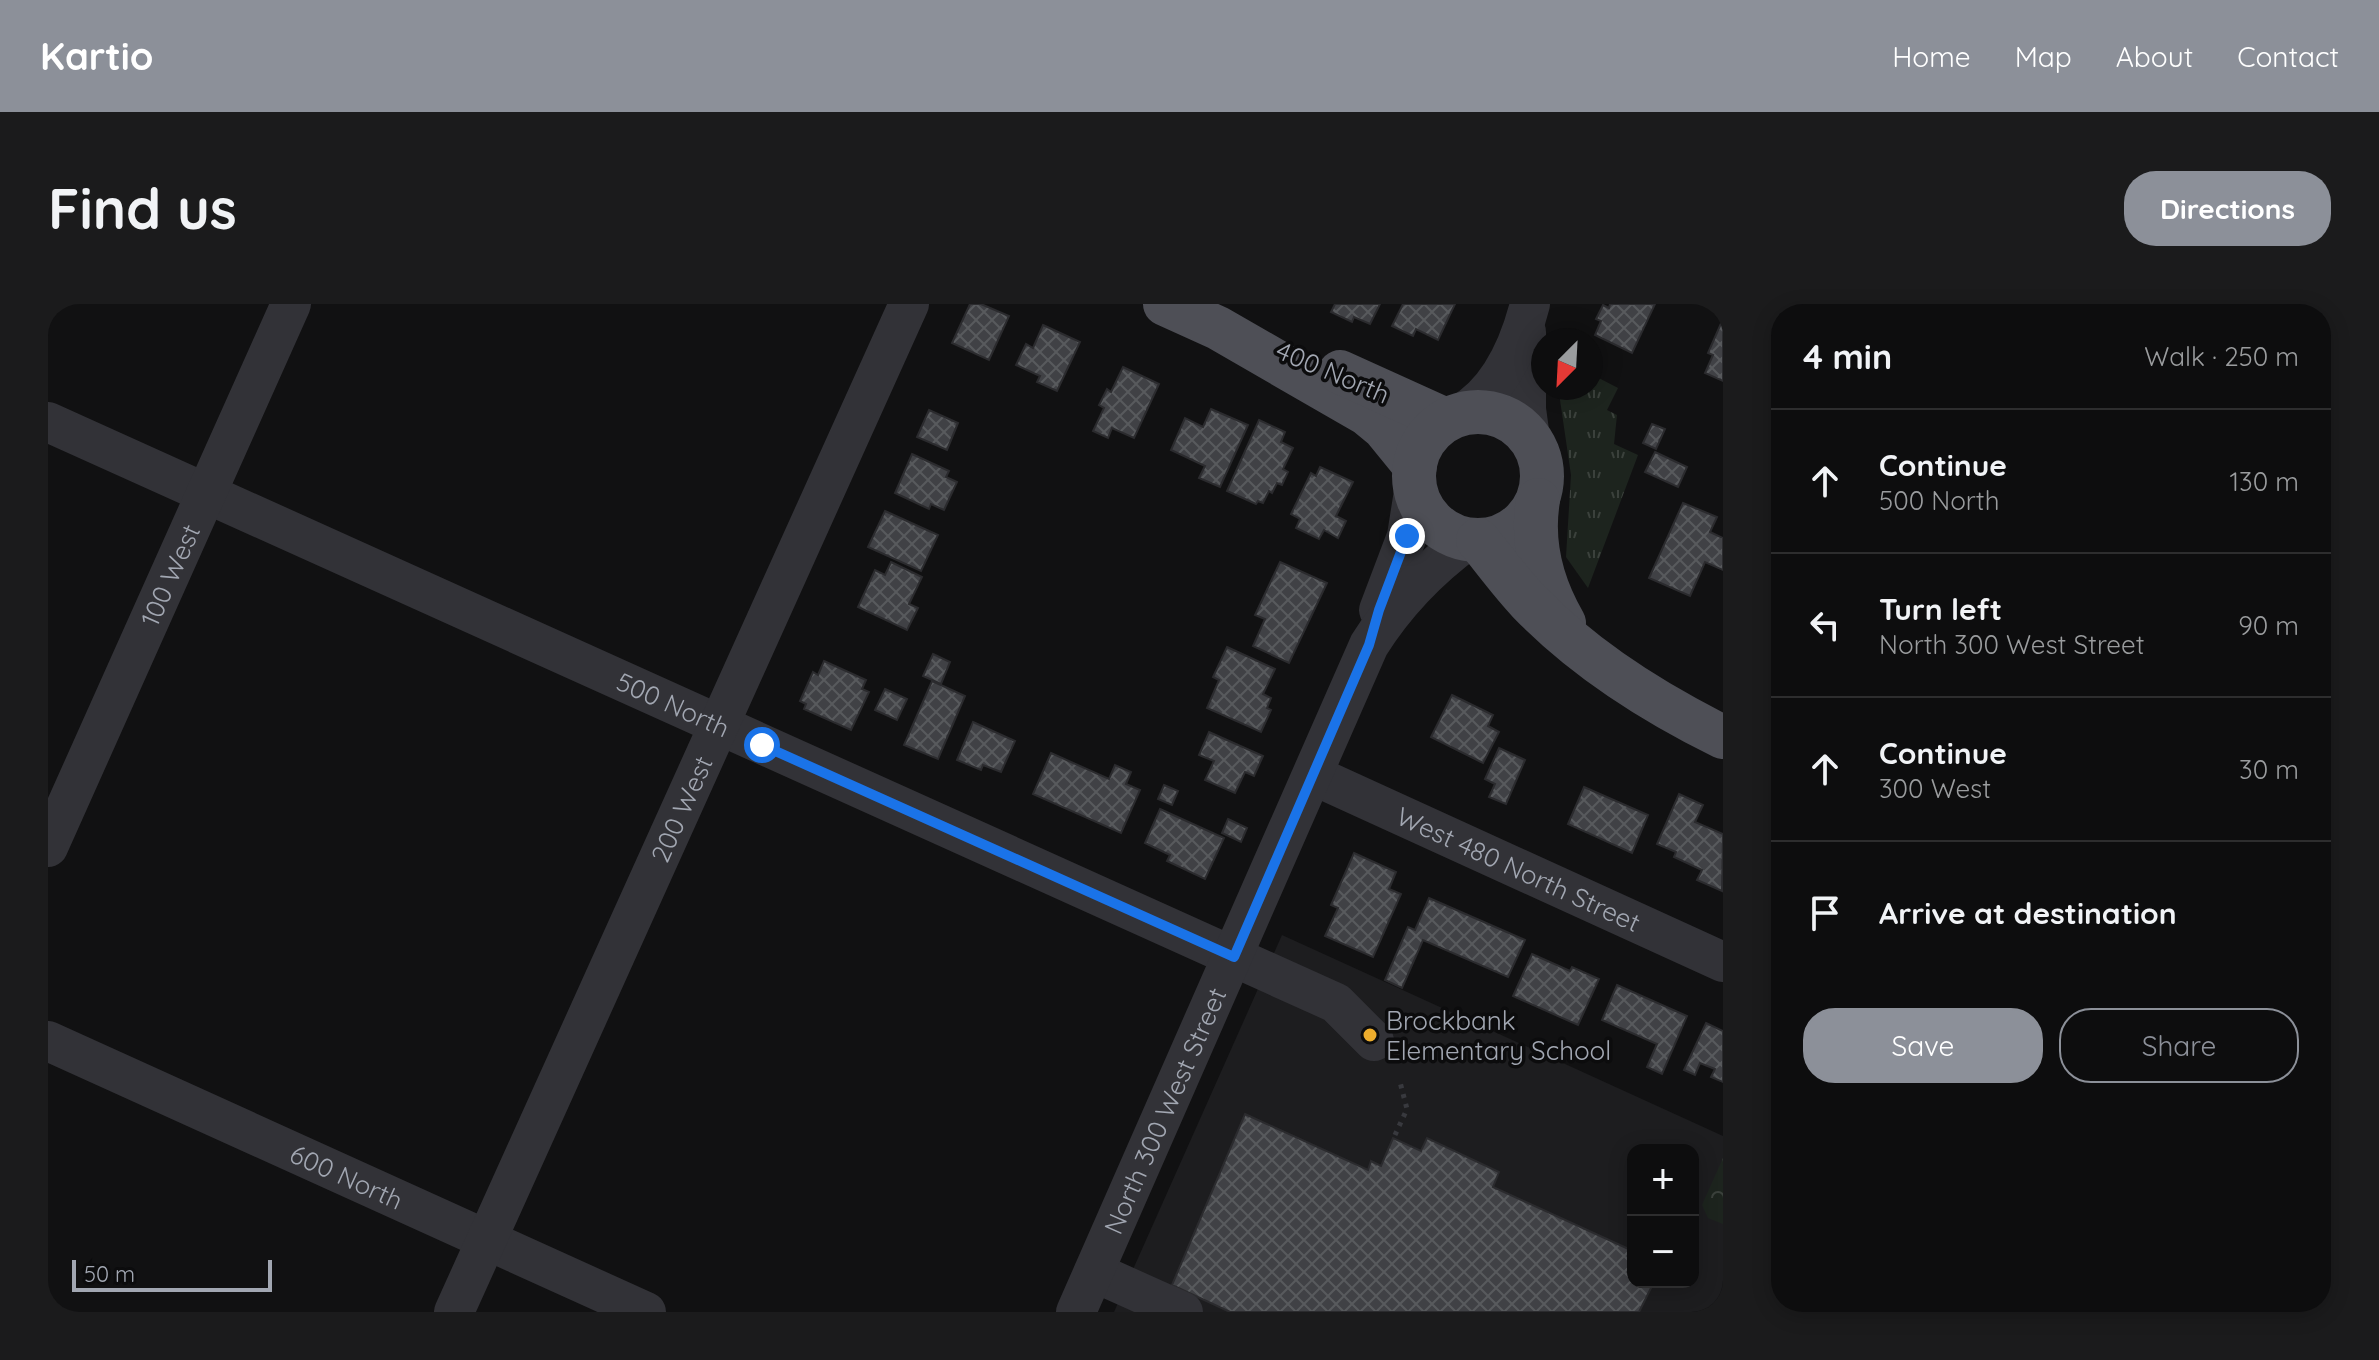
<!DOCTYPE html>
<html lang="en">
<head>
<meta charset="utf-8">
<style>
	body { margin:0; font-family:Quicksand,sans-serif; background:#1b1b1c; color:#f1f3f6 }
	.controls { position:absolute; right:24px; bottom:24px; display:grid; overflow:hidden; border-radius:16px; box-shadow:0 4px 20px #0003 }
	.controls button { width:72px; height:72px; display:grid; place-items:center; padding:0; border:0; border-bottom:2px solid #2d2d2e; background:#0d0d0e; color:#f1f3f6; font:40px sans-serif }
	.compass { position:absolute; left:1483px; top:24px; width:72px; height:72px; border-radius:50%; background:#0d0d0e; box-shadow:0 4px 20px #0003; rotate:204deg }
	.scale { position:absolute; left:24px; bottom:20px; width:200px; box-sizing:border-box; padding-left:8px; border:4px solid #a2a7b2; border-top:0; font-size:22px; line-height:28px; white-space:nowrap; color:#a2a7b2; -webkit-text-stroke:6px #0c0c0d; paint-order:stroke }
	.stop { position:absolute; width:24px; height:24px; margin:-18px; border:6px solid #1a73e8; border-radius:50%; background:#fff }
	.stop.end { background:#1a73e8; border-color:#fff; box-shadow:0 2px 8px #0008 }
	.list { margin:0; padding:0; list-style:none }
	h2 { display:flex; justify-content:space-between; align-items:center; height:104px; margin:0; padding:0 32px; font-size:34px }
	h2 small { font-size:26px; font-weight:400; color:#9a9c9e }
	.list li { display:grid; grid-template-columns:52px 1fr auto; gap:24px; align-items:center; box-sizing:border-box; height:144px; padding:0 32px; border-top:2px solid #2d2d2e }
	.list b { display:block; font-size:30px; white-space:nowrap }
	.list p { margin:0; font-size:26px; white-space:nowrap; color:#9a9c9e }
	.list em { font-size:26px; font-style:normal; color:#9a9c9e }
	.actions { display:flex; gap:16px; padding:24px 32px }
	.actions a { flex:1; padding:18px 0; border:2px solid #8c9099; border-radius:32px; text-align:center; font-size:28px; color:#8c9099 }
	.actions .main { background:#8c9099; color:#fff }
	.icon { flex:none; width:44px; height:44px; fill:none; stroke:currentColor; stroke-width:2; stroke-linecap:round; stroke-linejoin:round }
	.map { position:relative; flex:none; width:1675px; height:1008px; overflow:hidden; border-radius:32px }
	header { display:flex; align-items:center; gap:48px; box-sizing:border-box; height:112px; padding:0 40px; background:#8c9099; color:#fff }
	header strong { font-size:38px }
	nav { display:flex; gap:44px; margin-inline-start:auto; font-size:28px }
	.intro { display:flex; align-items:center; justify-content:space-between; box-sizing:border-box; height:192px; padding:0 48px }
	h1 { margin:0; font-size:56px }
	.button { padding:20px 36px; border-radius:32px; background:#8c9099; color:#fff; font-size:28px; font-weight:700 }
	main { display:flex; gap:48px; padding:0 48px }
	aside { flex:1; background:#0d0d0e; border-radius:32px; box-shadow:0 4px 20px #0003 }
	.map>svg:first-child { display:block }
	.built { fill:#1d1d1f; fill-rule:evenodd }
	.grass { fill:url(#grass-tufts) }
	.park { fill:url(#park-crowns) }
	.building { fill:url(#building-cross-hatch); stroke:#2b2b2e; stroke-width:2 }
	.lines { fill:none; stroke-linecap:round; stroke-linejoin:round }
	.path { stroke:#38393e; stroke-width:5; stroke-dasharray:4 6; stroke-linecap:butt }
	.minor { stroke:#323237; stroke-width:40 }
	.major { stroke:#4e4f56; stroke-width:44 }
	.route { stroke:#1a73e8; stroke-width:10 }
	.poi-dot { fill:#edad2d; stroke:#0c0c0d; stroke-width:3 }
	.labels { text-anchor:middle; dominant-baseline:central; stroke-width:7; stroke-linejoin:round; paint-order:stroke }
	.street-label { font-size:26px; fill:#a2a7b2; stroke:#0c0c0d }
	.poi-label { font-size:26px; fill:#a2a7b2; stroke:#0c0c0d; text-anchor:start }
</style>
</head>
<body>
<header>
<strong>Kartio</strong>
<nav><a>Home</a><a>Map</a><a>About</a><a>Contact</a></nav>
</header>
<div class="intro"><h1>Find us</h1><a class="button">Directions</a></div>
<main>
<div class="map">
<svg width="1675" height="1008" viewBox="0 0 1675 1008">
	<defs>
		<pattern id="grass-tufts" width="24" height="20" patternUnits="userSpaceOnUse" patternTransform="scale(2)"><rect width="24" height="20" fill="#1d241e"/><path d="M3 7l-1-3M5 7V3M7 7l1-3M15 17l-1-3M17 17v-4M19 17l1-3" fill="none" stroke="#3b413c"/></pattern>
		<pattern id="park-crowns" width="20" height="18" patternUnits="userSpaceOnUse" patternTransform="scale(2)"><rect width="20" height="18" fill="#1d241e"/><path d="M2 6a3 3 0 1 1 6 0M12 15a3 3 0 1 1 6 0" fill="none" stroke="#3b413c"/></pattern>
		<pattern id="building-cross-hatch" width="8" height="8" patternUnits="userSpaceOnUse" patternTransform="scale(2)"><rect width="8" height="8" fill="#404145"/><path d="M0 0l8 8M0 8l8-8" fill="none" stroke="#585a5d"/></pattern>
	</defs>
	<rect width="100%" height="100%" fill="#111112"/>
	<path class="built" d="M1234,631L1675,832V1008H1066ZM1585,846H1645V978H1585Z"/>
	<path class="grass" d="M1543,70L1570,84L1559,106L1569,111L1566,140L1590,151L1540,284L1518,253L1523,171L1511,89L1512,84H1543Z"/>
	<path class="park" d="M1675,854V920L1660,914L1654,901Z"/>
	<g class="building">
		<path d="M922,0H933L961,12L941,56L904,39Z"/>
		<path d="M1287,0H1332L1322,20L1306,13L1304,18L1283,8Z"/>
		<path d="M1355,0H1407L1390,36L1368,25L1365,32L1344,22Z"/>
		<path d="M1562,0H1607L1584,49L1547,31L1553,17L1548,15L1555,1L1561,4Z"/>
		<path d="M1675,15V77L1657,69L1665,51L1660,49Z"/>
		<path d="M995,21L1032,38L1009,87L989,78L992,72L968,61L978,40L985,44Z"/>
		<path d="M1075,63L1111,80L1086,134L1064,124L1060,134L1045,127L1056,104L1051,101L1059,85L1063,88Z"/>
		<path d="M1163,105L1200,121L1172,183L1151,174L1157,162L1123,146L1137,114L1155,123Z"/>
		<path d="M881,106L910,119L899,146L869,133Z"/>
		<path d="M1211,116L1237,128L1233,138L1245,144L1235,165L1240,168L1234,181L1229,179L1224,189L1221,187L1215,199L1210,197L1208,200L1179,187Z"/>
		<path d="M1604,120L1617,125L1608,145L1595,139Z"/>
		<path d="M1607,148L1639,163L1630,183L1597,168Z"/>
		<path d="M864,150L901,167L898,173L909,178L896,206L883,200L881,205L847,189Z"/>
		<path d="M1272,163L1305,178L1288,212L1298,217L1290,234L1276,226L1271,235L1248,224L1252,215L1243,210L1263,169L1268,172Z"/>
		<path d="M1635,199L1669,213L1662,228L1675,234V266L1657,258L1642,292L1601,274Z"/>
		<path d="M837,207L890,231L873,267L820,243Z"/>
		<path d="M843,258L874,273L861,300L870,304L859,326L810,303L827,266L837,271Z"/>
		<path d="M1232,258L1279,279L1241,359L1205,342L1217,315L1207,311Z"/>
		<path d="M1179,343L1227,365L1215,390L1223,394L1219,404L1223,406L1213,428L1159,404L1171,376L1165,373Z"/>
		<path d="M885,350L902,358L893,380L875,372Z"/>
		<path d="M776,357L818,376L814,385L821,388L803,426L756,405L758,400L752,397L765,368L770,371Z"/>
		<path d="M884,377L917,392L890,455L856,441Z"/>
		<path d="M837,385L859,395L849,416L827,406Z"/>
		<path d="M1404,391L1445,411L1440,422L1451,428L1435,459L1383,433Z"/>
		<path d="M925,418L967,437L953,468L935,461L933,466L909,456Z"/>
		<path d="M1161,428L1215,452L1206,472L1197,468L1187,489L1157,476L1166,457L1151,451Z"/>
		<path d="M1451,444L1477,456L1458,500L1441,493L1447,480L1437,475Z"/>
		<path d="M1003,449L1061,475L1067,461L1083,468L1078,480L1092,486L1073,529L985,490Z"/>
		<path d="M1116,481L1130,487L1124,501L1110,495Z"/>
		<path d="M1536,483L1600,511L1584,549L1520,520Z"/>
		<path d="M1631,490L1655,501L1647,518L1675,530L1674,587L1649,576L1654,566L1626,553L1628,548L1609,540Z"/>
		<path d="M1112,505L1176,534L1157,575L1119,557L1122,551L1097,539Z"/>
		<path d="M1180,515L1199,524L1193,538L1174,529Z"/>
		<path d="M1306,549L1348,568L1341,585L1353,590L1325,653L1277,632L1290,604L1283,601Z"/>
		<path d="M1381,594L1477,636L1460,673L1375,636L1354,684L1337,676L1360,623L1367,626Z"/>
		<path d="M1484,650L1522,667L1524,663L1551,675L1530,721L1465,692Z"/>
		<path d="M1569,681L1639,712L1614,770L1599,763L1609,740L1554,716Z"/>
		<path d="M1658,719L1675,727V778L1663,773L1667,765L1652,759L1647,771L1636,766Z"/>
		<path d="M1197,810L1320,866L1323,857L1333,862L1345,834L1373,847L1379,834L1451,868L1445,883L1585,947V978H1606L1591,1008H1182L1124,981Z"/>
	</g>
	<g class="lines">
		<path class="path" d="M1347,831L1359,805L1352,778"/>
		<g class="minor">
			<path d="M1478,28V105L1482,134"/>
			<path d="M1411,111C1451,89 1471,43 1482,0"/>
			<path id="s1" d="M0,118L1288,699L1326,737"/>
			<path d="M1331,306L1359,232L1367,181"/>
			<path id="s2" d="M1265,471L1675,658"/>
			<path id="s3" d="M0,543L243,0"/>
			<path id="s4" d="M0,737L598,1008"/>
			<path d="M1046,968L1135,1008"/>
			<path id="s5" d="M406,1008L861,0"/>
			<path id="s6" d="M1028,1008L1321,341C1348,298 1380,265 1421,235"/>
		</g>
		<g class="major">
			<path d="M1117,0L1170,24L1319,110L1336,124L1367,162"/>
			<path d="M1292,68L1398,116"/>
			<circle cx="1430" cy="172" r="64"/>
			<path d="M1490,196C1483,239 1494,281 1516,319"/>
			<path d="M1430,236C1447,257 1463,279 1481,298C1535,354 1606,399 1675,433"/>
		</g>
	</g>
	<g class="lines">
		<path class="route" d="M714,441L1186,653L1321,341L1331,306L1359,232"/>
	</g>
	<circle class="poi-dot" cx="1322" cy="731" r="8"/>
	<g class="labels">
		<g class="street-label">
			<text transform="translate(1285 68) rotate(23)">400 North</text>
			<text stroke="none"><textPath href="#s3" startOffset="298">100 West</textPath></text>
			<text stroke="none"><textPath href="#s1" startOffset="686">500 North</textPath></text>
			<text stroke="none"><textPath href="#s5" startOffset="552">200 West</textPath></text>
			<text stroke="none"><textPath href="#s2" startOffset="226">West 480 North Street</textPath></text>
			<text stroke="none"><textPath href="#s6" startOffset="220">North 300 West Street</textPath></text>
			<text stroke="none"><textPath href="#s4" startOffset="328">600 North</textPath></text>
		</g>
		<g class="poi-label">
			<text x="1338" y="716">Brockbank<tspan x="1338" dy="30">Elementary School</tspan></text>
		</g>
	</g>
</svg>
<div class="controls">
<button>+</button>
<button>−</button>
</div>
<svg class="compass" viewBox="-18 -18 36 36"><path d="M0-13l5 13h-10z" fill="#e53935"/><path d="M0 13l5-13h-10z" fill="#9a9c9e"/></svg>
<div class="scale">50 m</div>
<div class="stop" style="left:714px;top:441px"></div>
<div class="stop end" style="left:1359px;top:232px"></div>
</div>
<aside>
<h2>4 min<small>Walk · 250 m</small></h2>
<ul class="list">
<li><svg class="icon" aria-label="ahead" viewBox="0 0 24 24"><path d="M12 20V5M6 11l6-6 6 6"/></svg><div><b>Continue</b><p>500 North</p></div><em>130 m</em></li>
<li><svg class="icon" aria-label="left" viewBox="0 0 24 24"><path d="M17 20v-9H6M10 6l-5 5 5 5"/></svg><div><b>Turn left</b><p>North 300 West Street</p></div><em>90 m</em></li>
<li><svg class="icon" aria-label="ahead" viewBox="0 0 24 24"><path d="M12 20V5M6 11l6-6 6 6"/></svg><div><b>Continue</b><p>300 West</p></div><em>30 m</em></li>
<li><svg class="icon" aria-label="arrive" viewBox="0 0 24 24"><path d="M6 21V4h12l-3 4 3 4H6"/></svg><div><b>Arrive at destination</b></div></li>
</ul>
<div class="actions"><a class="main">Save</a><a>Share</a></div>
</aside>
</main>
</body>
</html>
